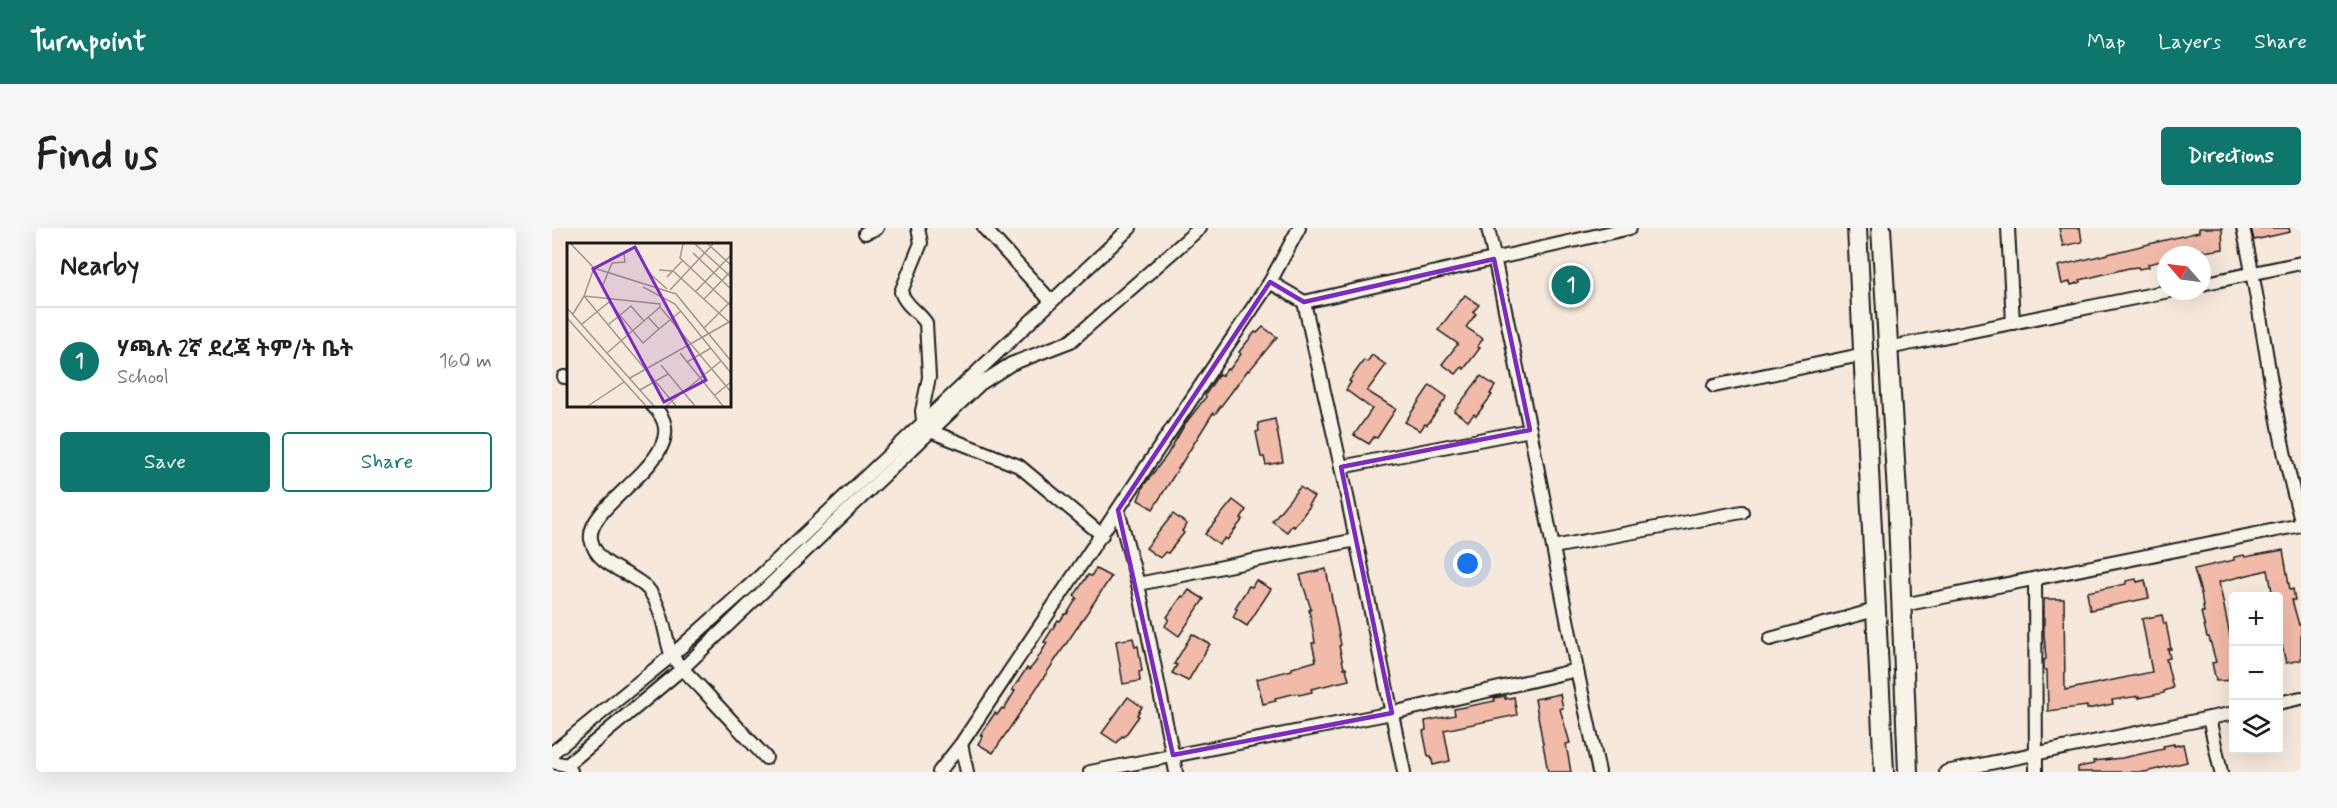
<!DOCTYPE html>
<html lang="en">
<head>
<meta charset="utf-8">
<style>
	body { margin:0; font-family:Mynerve,"Noto Sans Ethiopic",sans-serif; background:#f6f6f6; color:#202124 }
	.controls { position:absolute; right:18px; bottom:18px; display:grid; overflow:hidden; border-radius:6px; box-shadow:0 6px 24px #0002 }
	.controls button { width:54px; height:54px; display:grid; place-items:center; padding:0; border:0; border-bottom:2px solid #e0e0e0; background:#fff; color:#202124; font:30px sans-serif }
	.compass { position:absolute; left:1605px; top:18px; width:54px; height:54px; border-radius:50%; background:#fff; box-shadow:0 6px 24px #0002; rotate:298deg }
	.you { position:absolute; left:916px; top:336px; width:21px; height:21px; margin:-15px; border:4px solid #fff; border-radius:50%; background:#1a73e8; box-shadow:0 0 0 9px #1a73e833 }
	.badge { display:grid; place-items:center; width:39px; height:39px; border-radius:50%; background:#0f766e; color:#fff; font-size:20px; font-weight:700 }
	.pin { position:absolute; translate:-50% -50%; border:3px solid #fff; box-shadow:0 2px 6px #0006 }
	.list { margin:0; padding:0; list-style:none }
	h2 { display:flex; justify-content:space-between; align-items:center; height:78px; margin:0; padding:0 24px; font-size:26px }
	h2 small { font-size:20px; font-weight:400; color:#757577 }
	.list li { display:grid; grid-template-columns:39px 1fr auto; gap:18px; align-items:center; box-sizing:border-box; height:108px; padding:0 24px; border-top:2px solid #e0e0e0 }
	.list b { display:block; font-size:22px; white-space:nowrap }
	.list p { margin:0; font-size:20px; white-space:nowrap; color:#757577 }
	.list em { font-size:20px; font-style:normal; color:#757577 }
	.actions { display:flex; gap:12px; padding:18px 24px }
	.actions a { flex:1; padding:14px 0; border:2px solid #0f766e; border-radius:6px; text-align:center; font-size:21px; color:#0f766e }
	.actions .main { background:#0f766e; color:#fff }
	.icon { flex:none; width:33px; height:33px; fill:none; stroke:currentColor; stroke-width:2; stroke-linecap:round; stroke-linejoin:round }
	.map { position:relative; flex:none; width:1749px; height:544px; overflow:hidden; border-radius:6px }
	header { display:flex; align-items:center; gap:36px; box-sizing:border-box; height:84px; padding:0 30px; background:#0f766e; color:#fff }
	header strong { font-size:28px }
	nav { display:flex; gap:33px; margin-inline-start:auto; font-size:21px }
	.intro { display:flex; align-items:center; justify-content:space-between; box-sizing:border-box; height:144px; padding:0 36px }
	h1 { margin:0; font-size:42px }
	.button { padding:15px 27px; border-radius:6px; background:#0f766e; color:#fff; font-size:21px; font-weight:700 }
	main { display:flex; gap:36px; padding:0 36px }
	aside { flex:1; background:#fff; border-radius:6px; box-shadow:0 6px 24px #0002 }
	.map>svg:first-child { display:block }
	.building { fill:#f2baa9; stroke:#1c1c1c; stroke-width:1.5 }
	.lines { fill:none; stroke-linecap:round; stroke-linejoin:round }
	.street-casing { stroke:#1c1c1c; stroke-width:16 }
	.secondary-casing { stroke:#1c1c1c; stroke-width:22 }
	.street { stroke:#f7f3e8; stroke-width:12 }
	.secondary { stroke:#f7f3e8; stroke-width:18 }
	.marked { fill:none; stroke:#7b2cbf; stroke-width:4.5; stroke-linejoin:round }
	.inset-road { fill:none; stroke:#9f968f; stroke-width:1.5 }
	.view { fill:#7b2cbf; fill-opacity:0.15; stroke:#7b2cbf; stroke-width:3 }
	.inset-edge { fill:none; stroke:#1c1c1c; stroke-width:3 }
</style>
</head>
<body>
<header>
<strong>Turnpoint</strong>
<nav><a>Map</a><a>Layers</a><a>Share</a></nav>
</header>
<div class="intro"><h1>Find us</h1><a class="button">Directions</a></div>
<main>
<aside>
<h2>Nearby<small></small></h2>
<ul class="list">
<li><span class="badge">1</span><div><b>ሃጫሉ 2ኛ ደረጃ ትም/ት ቤት</b><p>School</p></div><em>160 m</em></li>
</ul>
<div class="actions"><a class="main">Save</a><a>Share</a></div>
</aside>
<div class="map">
<svg width="1749" height="544" viewBox="0 0 1749 544">
	<rect width="100%" height="100%" fill="#f6e8db"/>
	<filter id="ink" filterUnits="userSpaceOnUse"><feTurbulence type="fractalNoise" baseFrequency=".0167" numOctaves="2"/><feDisplacementMap in="SourceGraphic" scale="12" xChannelSelector="R" yChannelSelector="G"/><feConvolveMatrix kernelMatrix="1 2 1 2 8 2 1 2 1" color-interpolation-filters="sRGB"/></filter>
	<g filter="url(#ink)">
		<g class="building">
			<path d="M1507,0H1528L1530,14L1511,18Z"/>
			<path d="M1647,0H1670L1671,21L1651,24V22L1632,27H1614V32L1596,36L1597,39L1587,41L1586,39L1577,40L1528,52L1529,54L1519,57L1518,54L1510,56L1506,38L1647,4Z"/>
			<path d="M1699,0H1737L1738,4L1702,12Z"/>
			<path d="M913,67L927,77L921,84L924,86L914,99L931,111L925,119L928,120L912,141L910,139L904,146L890,136L906,116L886,102Z"/>
			<path d="M711,99L725,109L697,143L696,142L663,186L661,185L601,281L586,272L592,257L615,227L633,196L654,169L653,167L667,146L670,148L675,141L677,142L689,126L687,124L703,104L705,105Z"/>
			<path d="M820,127L834,137L815,163L844,181L825,210L822,209L817,216L802,207L820,181L794,162L799,154L797,153L812,132L815,134Z"/>
			<path d="M929,148L943,158L938,166L940,167L924,188L922,186L916,193L902,183Z"/>
			<path d="M878,157L895,169L875,197L873,196L868,203L853,194Z"/>
			<path d="M723,191L731,234L714,237L712,229H709L704,204L707,203L706,195Z"/>
			<path d="M748,259L762,269L756,277L758,278L742,299L740,297L735,304L720,293Z"/>
			<path d="M681,272L694,282L689,290L691,291L675,312L673,310L667,317L653,306Z"/>
			<path d="M621,286L635,296L630,303L632,305L616,325L613,324L608,330L594,320Z"/>
			<path d="M1731,322L1738,362L1741,361L1743,372H1740L1747,397L1749,396V432L1734,435L1726,400V369H1721L1716,342L1667,354L1682,427V452L1664,453L1660,435L1664,434L1657,409H1655L1649,384H1652L1649,365L1642,341L1682,332V329L1692,327L1693,329Z"/>
			<path d="M544,341L559,349L441,525L426,516L431,508L428,507L443,485L445,487L450,480L452,481L463,463L460,462L475,440L477,442L483,435L495,415L492,414L506,392L508,393L513,386H515L525,370L522,368L536,347L539,348Z"/>
			<path d="M774,341L789,417L787,418L792,440H794L797,452L759,461L760,464L747,467L745,465L723,470L724,473L711,476L705,451L740,442V440L764,433L760,415H763L762,408L757,382L759,381L748,347Z"/>
			<path d="M1584,351L1585,354L1593,352L1597,370L1538,382L1535,364L1574,356V353Z"/>
			<path d="M704,352L719,361L695,398L681,389L685,381L683,380L697,358L700,359Z"/>
			<path d="M637,362L652,371L627,408L613,398L617,391L615,389L630,368L632,369Z"/>
			<path d="M1492,371H1512L1513,462L1600,444L1590,391L1610,387L1612,396L1614,395L1619,421H1616L1618,430L1614,431L1621,460L1612,463V465L1587,470V468L1560,472L1561,476L1535,481V478L1496,483L1495,442H1492V432L1494,431L1492,406Z"/>
			<path d="M640,406L658,416L636,453L620,445L625,437L622,436Z"/>
			<path d="M581,410L583,419L586,418L590,443L587,444L588,453L571,456L564,413Z"/>
			<path d="M1008,466L1011,480L1008,481L1018,515L1014,516L1019,544H996L983,471Z"/>
			<path d="M953,468V471L962,469L965,487L892,502L898,533L881,537L879,528H876L871,503L874,502L873,493L903,487L902,481L943,473L942,470Z"/>
			<path d="M576,469L590,479L585,487L587,488L572,509L570,508L565,515L550,505Z"/>
			<path d="M1622,516V518L1631,516L1635,534L1593,544H1526V539L1542,536L1541,533L1570,530L1612,521L1611,518Z"/>
		</g>
		<g class="lines">
			<defs>
				<g id="street">
					<path d="M366,0L369,15L349,64C353,77 367,84 374,95L377,149L370,183L371,192"/>
					<path d="M432,0L499,73"/>
					<path d="M936,0L978,202"/>
					<path d="M1456,0L1461,95"/>
					<path d="M1691,0C1713,97 1721,196 1749,292"/>
					<path d="M313,5L325,0"/>
					<path d="M718,54L747,0"/>
					<path d="M1650,56L1749,35"/>
					<path d="M1336,120L1617,63"/>
					<path d="M12,149H16"/>
					<path d="M1162,158L1313,126"/>
					<path d="M100,177C152,225 33,273 39,311C44,339 79,343 96,361C106,373 111,393 114,407C116,414 117,424 121,429C129,441 142,452 152,463C172,485 193,507 214,530"/>
					<path d="M378,203L467,238L550,307"/>
					<path d="M566,282L586,356"/>
					<path d="M1001,319L1190,284"/>
					<path d="M1483,351L1484,544"/>
					<path d="M1351,377L1749,297"/>
					<path d="M1218,411L1323,382"/>
					<path d="M1025,442L1047,544"/>
					<path d="M1726,475L1749,470"/>
					<path d="M1657,490L1669,544"/>
					<path d="M409,516L415,544"/>
					<path d="M0,525L119,428L206,350L578,0"/>
					<path d="M0,534L15,537L19,543"/>
					<path d="M15,537L131,440L428,156L459,136L519,113L648,0"/>
					<path d="M387,544L409,516L718,54L752,74"/>
					<path d="M538,544L840,485L1025,442L978,202L789,239"/>
					<path d="M624,544L586,356L804,312"/>
					<path d="M852,544L789,239L752,74L1078,0"/>
					<path d="M1394,544L1682,485"/>
				</g>
				<g id="secondary">
					<path d="M1305,0L1332,544"/>
					<path d="M1329,0L1345,265L1356,544"/>
				</g>
			</defs>
			<use href="#street" class="street-casing"/>
			<use href="#secondary" class="secondary-casing"/>
			<use href="#street" class="street"/>
			<use href="#secondary" class="secondary"/>
		</g>
	</g>
	<path class="marked" d="M942,31L978,202L789,239L840,485L621,527L566,282L718,54L752,74Z"/>
	<g transform="translate(15 15)">
		<rect width="164" height="164" fill="#f6e8db"/>
		<path class="inset-road" d="M4,1L27,25L109,51L164,118M116,1L113,15L164,63M128,1L164,34M141,1L164,22M126,10L164,46M92,27L106,28L163,80M80,28L100,46M100,34L115,18M36,42L45,20L58,19L57,11M76,44L108,61L164,130M103,47L146,1M129,48L164,12M17,53L93,61V64M17,53L27,25M137,56L164,28M0,65L87,163M6,71L17,53L109,163M0,75L79,163M15,81L42,59L76,100L92,86L81,74M41,82L64,63L77,78M137,85L164,58M92,86L114,68M40,110L93,64L164,149M113,110L156,163M120,119L144,105M94,122L128,163M63,135L164,78M73,147L101,131M148,152L164,139M21,163L57,139M99,163L154,118"/>
		<path class="view" d="M68,4L139,137L97,159L26,26Z"/>
		<rect width="164" height="164" class="inset-edge"/>
	</g>
</svg>
<div class="controls">
<button>+</button>
<button>−</button>
<button><svg class="icon" aria-label="layers" viewBox="0 0 24 24"><path d="M12 4l9 5-9 5-9-5zM3 14l9 5 9-5"/></svg></button>
</div>
<svg class="compass" viewBox="-18 -18 36 36"><path d="M0-13l5 13h-10z" fill="#e53935"/><path d="M0 13l5-13h-10z" fill="#757577"/></svg>
<div class="you"></div>
<div class="pin badge" style="left:1019px;top:57px">1</div>
</div>
</main>
</body>
</html>
